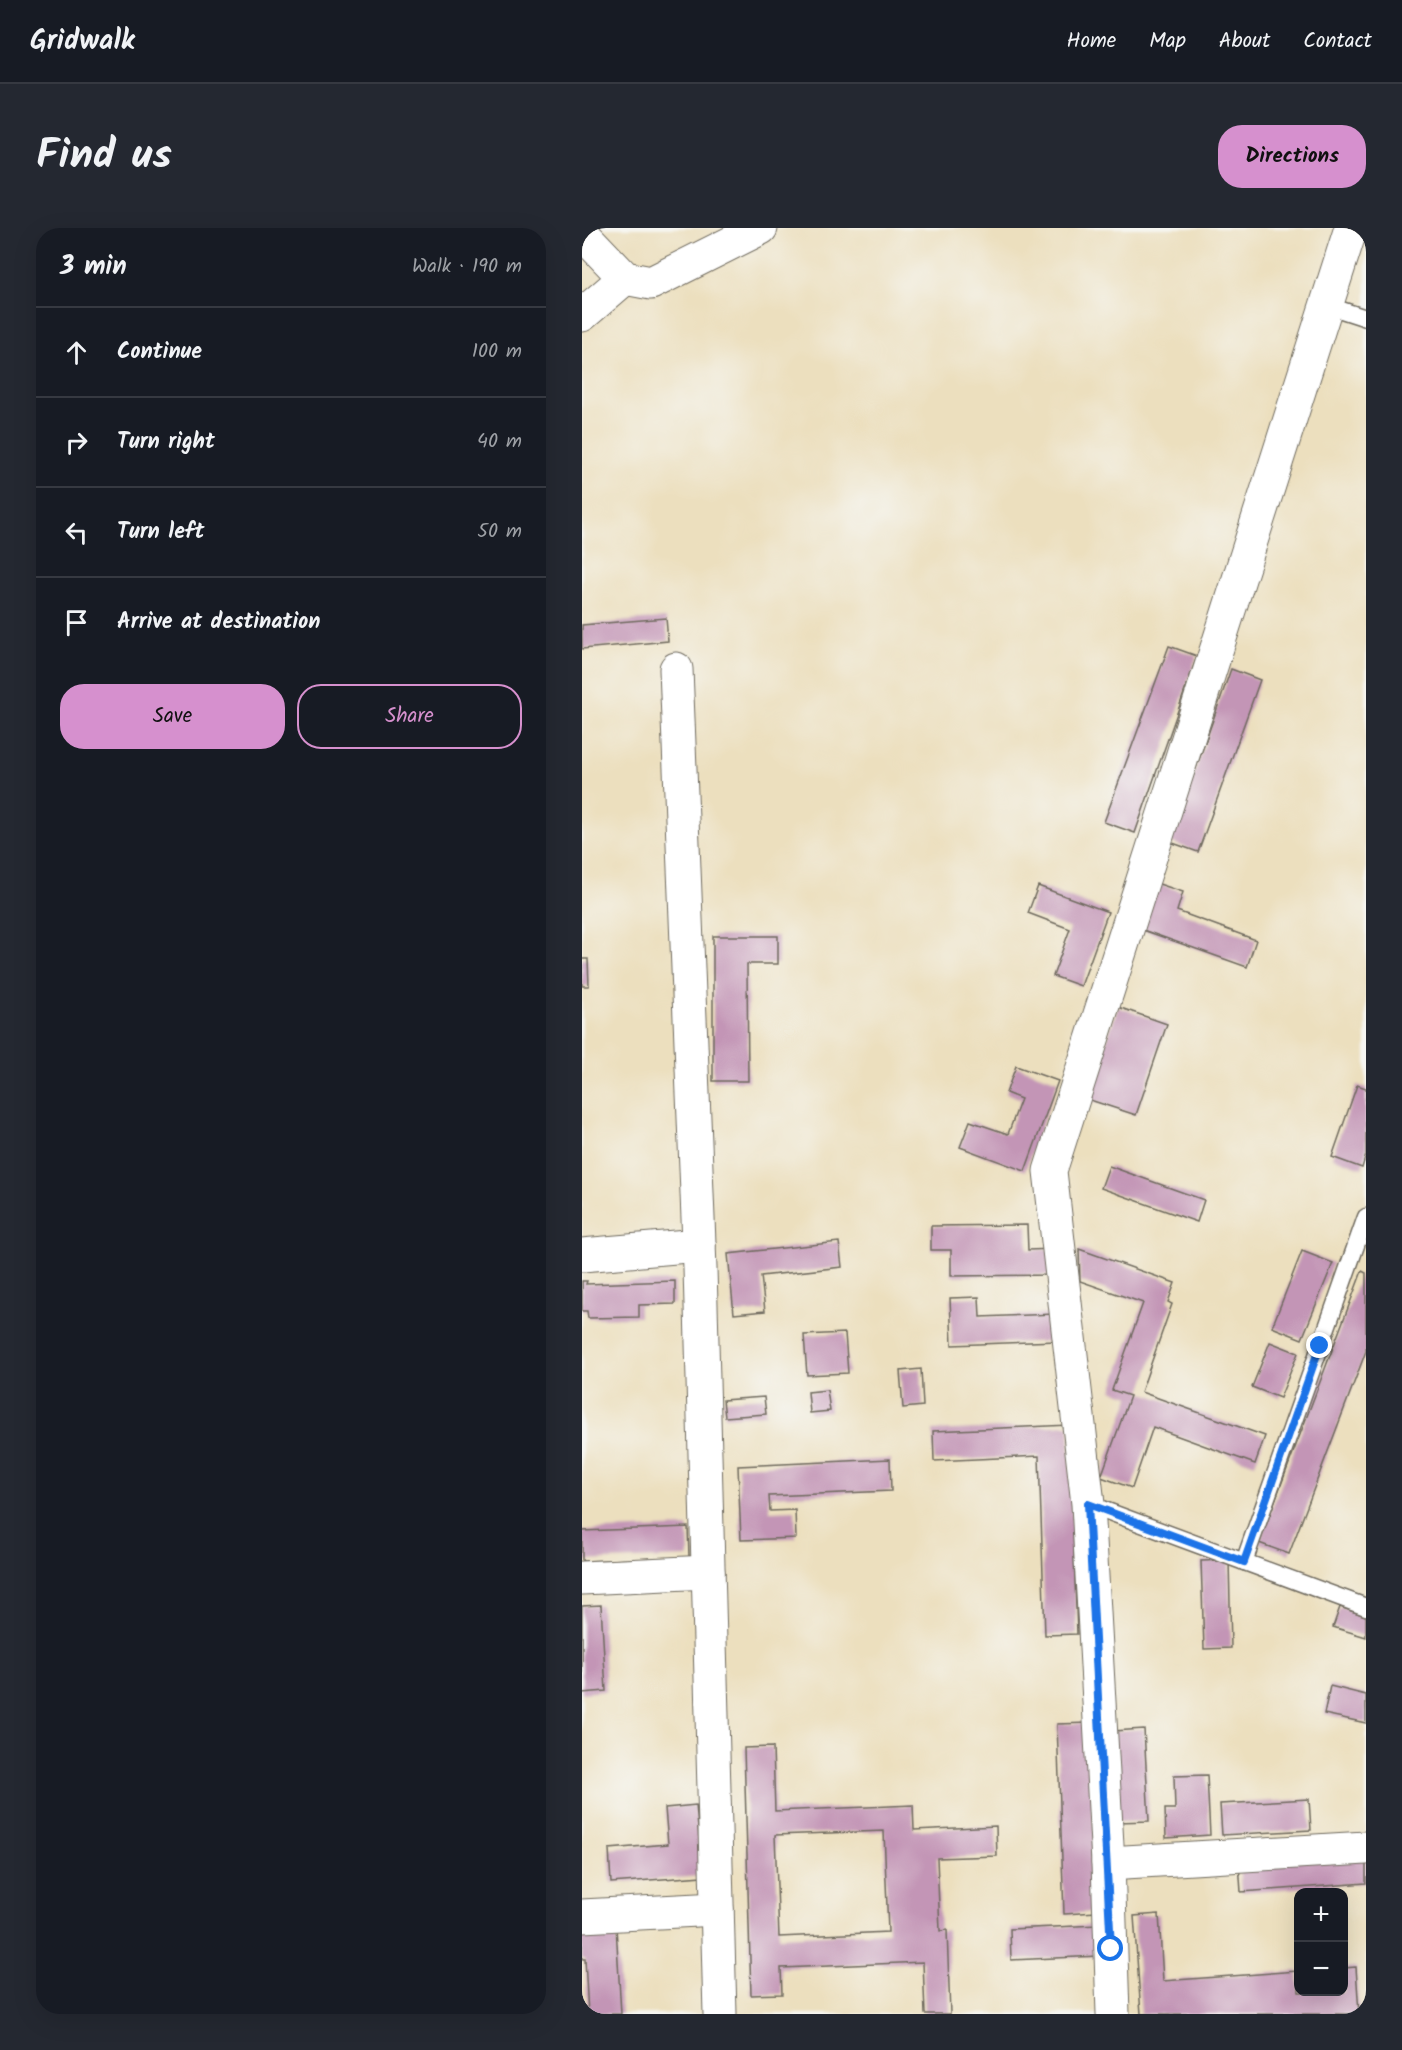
<!DOCTYPE html>
<html lang="en">
<head>
<meta charset="utf-8">
<style>
	body { margin:0; font-family:Kalam,sans-serif; background:#242831; color:#f1f3f6 }
	.controls { position:absolute; right:18px; bottom:18px; display:grid; overflow:hidden; border-radius:12px; box-shadow:0 6px 24px #0002 }
	.controls button { width:54px; height:54px; display:grid; place-items:center; padding:0; border:0; border-bottom:2px solid #363941; background:#171b24; color:#f1f3f6; font:30px sans-serif }
	.stop { position:absolute; width:18px; height:18px; margin:-14px; border:4px solid #1a73e8; border-radius:50%; background:#fff }
	.stop.end { background:#1a73e8; border-color:#fff; box-shadow:0 2px 6px #0008 }
	.list { margin:0; padding:0; list-style:none }
	h2 { display:flex; justify-content:space-between; align-items:center; height:78px; margin:0; padding:0 24px; font-size:26px }
	h2 small { font-size:20px; font-weight:400; color:#9ea1a6 }
	.list li { display:grid; grid-template-columns:39px 1fr auto; gap:18px; align-items:center; box-sizing:border-box; height:90px; padding:0 24px; border-top:2px solid #363941 }
	.list b { display:block; font-size:22px; white-space:nowrap }
	.list em { font-size:20px; font-style:normal; color:#9ea1a6 }
	.actions { display:flex; gap:12px; padding:18px 24px }
	.actions a { flex:1; padding:14px 0; border:2px solid #d690ce; border-radius:24px; text-align:center; font-size:21px; color:#d690ce }
	.actions .main { background:#d690ce; color:#111 }
	.icon { flex:none; width:33px; height:33px; fill:none; stroke:currentColor; stroke-width:2; stroke-linecap:round; stroke-linejoin:round }
	.map { position:relative; flex:none; width:784px; height:1786px; overflow:hidden; border-radius:24px }
	header { display:flex; align-items:center; gap:36px; box-sizing:border-box; height:84px; padding:0 30px; background:#171b24; border-bottom:2px solid #363941 }
	header strong { font-size:28px }
	nav { display:flex; gap:33px; margin-inline-start:auto; font-size:21px }
	.intro { display:flex; align-items:center; justify-content:space-between; box-sizing:border-box; height:144px; padding:0 36px }
	h1 { margin:0; font-size:42px }
	.button { padding:15px 27px; border-radius:24px; background:#d690ce; color:#111; font-size:21px; font-weight:700 }
	main { display:flex; gap:36px; padding:0 36px }
	aside { flex:1; background:#171b24; border-radius:24px; box-shadow:0 6px 24px #0002 }
	.map>svg:first-child { display:block }
	.building { fill:#c395b6; fill-rule:evenodd }
	.lines { fill:none; stroke-linecap:round; stroke-linejoin:round }
	.lane-casing { stroke:#6f6a5e; stroke-width:19 }
	.street-casing { stroke:#6f6a5e; stroke-width:35 }
	.lane { stroke:#fff; stroke-width:16 }
	.street { stroke:#fff; stroke-width:33 }
	.route { stroke:#1a73e8; stroke-width:8 }
</style>
</head>
<body>
<header>
<strong>Gridwalk</strong>
<nav><a>Home</a><a>Map</a><a>About</a><a>Contact</a></nav>
</header>
<div class="intro"><h1>Find us</h1><a class="button">Directions</a></div>
<main>
<aside>
<h2>3 min<small>Walk · 190 m</small></h2>
<ul class="list">
<li><svg class="icon" aria-label="ahead" viewBox="0 0 24 24"><path d="M12 20V5M6 11l6-6 6 6"/></svg><div><b>Continue</b></div><em>100 m</em></li>
<li><svg class="icon" aria-label="right" viewBox="0 0 24 24"><path d="M7 20v-9h11M14 6l5 5-5 5"/></svg><div><b>Turn right</b></div><em>40 m</em></li>
<li><svg class="icon" aria-label="left" viewBox="0 0 24 24"><path d="M17 20v-9H6M10 6l-5 5 5 5"/></svg><div><b>Turn left</b></div><em>50 m</em></li>
<li><svg class="icon" aria-label="arrive" viewBox="0 0 24 24"><path d="M6 21V4h12l-3 4 3 4H6"/></svg><div><b>Arrive at destination</b></div></li>
</ul>
<div class="actions"><a class="main">Save</a><a>Share</a></div>
</aside>
<div class="map">
<svg width="784" height="1786" viewBox="0 0 784 1786">
	<rect width="100%" height="100%" fill="#f6f6f2"/>
	<filter id="ink" filterUnits="userSpaceOnUse"><feTurbulence type="fractalNoise" baseFrequency=".0167" numOctaves="2"/><feDisplacementMap in="SourceGraphic" scale="12" xChannelSelector="R" yChannelSelector="G"/><feConvolveMatrix kernelMatrix="1 2 1 2 8 2 1 2 1" color-interpolation-filters="sRGB"/></filter>
	<filter id="wash" filterUnits="userSpaceOnUse"><feTurbulence type="fractalNoise" baseFrequency=".008" numOctaves="4" result="noise"/><feDisplacementMap in="SourceGraphic" scale="24" xChannelSelector="R" yChannelSelector="G"/><feGaussianBlur stdDeviation="1.35" result="paint"/><feColorMatrix in="noise" values="0 0 0 0 0 0 0 0 0 0 0 0 0 0 0 0 0 1.4 0 .05"/><feComposite in="paint" operator="in"/></filter>
	<g filter="url(#wash)">
		<rect width="100%" height="100%" fill="#ecdfbe"/>
		<g id="blocks">
			<g class="building">
				<path d="M84,390L86,413L0,421V397Z"/>
				<path d="M587,418L615,428L553,605L522,594Z"/>
				<path d="M649,441L678,452L616,624L588,614Z"/>
				<path d="M574,655L601,664L595,683L674,712L665,739L558,701Z"/>
				<path d="M456,658L526,684L499,758L471,748L488,701L446,685Z"/>
				<path d="M131,708H196V736H165L166,853H131Z"/>
				<path d="M0,731H6L7,758H0Z"/>
				<path d="M536,779L585,796L554,887L505,871Z"/>
				<path d="M434,838L476,853L443,943L378,919L388,893L426,906L439,871L424,865Z"/>
				<path d="M775,857L784,860V927L780,940L750,929Z"/>
				<path d="M527,938L622,972L615,994L519,960Z"/>
				<path d="M445,997L446,1022L472,1021L473,1047L369,1048V1022H349V998Z"/>
				<path d="M257,1014L260,1039L179,1048L183,1083L152,1086L146,1026Z"/>
				<path d="M497,1021L593,1055L586,1074L590,1076L559,1164L683,1208L673,1236L571,1199L550,1260L519,1249L548,1168L530,1162L561,1075L498,1053Z"/>
				<path d="M720,1023L751,1035L720,1111L690,1099Z"/>
				<path d="M780,1043L784,1045V1123L707,1326L677,1315Z"/>
				<path d="M0,1053H5L4,1056L93,1053V1076L57,1077V1089L6,1090L5,1083H0Z"/>
				<path d="M397,1069L398,1089L474,1086L475,1113L370,1117L368,1070Z"/>
				<path d="M263,1105L266,1145L225,1147L222,1107Z"/>
				<path d="M688,1114L716,1125L698,1170L670,1159Z"/>
				<path d="M339,1141L341,1178L321,1180L318,1143Z"/>
				<path d="M245,1162L248,1183L228,1185L226,1164Z"/>
				<path d="M182,1169L184,1186L143,1189L141,1172Z"/>
				<path d="M487,1197L495,1406L463,1407L457,1228L352,1233L351,1203Z"/>
				<path d="M308,1231L309,1263L187,1268L188,1283L213,1282L214,1310L159,1312L156,1238Z"/>
				<path d="M106,1299L107,1329L0,1333V1303Z"/>
				<path d="M647,1332L649,1420L622,1421L619,1333Z"/>
				<path d="M19,1377L24,1463L0,1465V1378Z"/>
				<path d="M758,1379L784,1388V1409L751,1399Z"/>
				<path d="M748,1458L784,1467V1495L742,1486Z"/>
				<path d="M508,1495L515,1684L482,1686L475,1496Z"/>
				<path d="M562,1501L567,1593L536,1594L531,1503Z"/>
				<path d="M191,1519L193,1583L331,1577L332,1602L414,1598L415,1628L355,1630L358,1703L365,1702L368,1786H343L341,1734L199,1740L200,1766L169,1767L162,1520ZM302,1603L306,1704L197,1709L193,1607Z"/>
				<path d="M625,1547L628,1607L584,1610L583,1581H593L592,1548Z"/>
				<path d="M727,1571L729,1602L640,1607L638,1576Z"/>
				<path d="M114,1577L120,1648L29,1655L27,1621L86,1616L83,1580Z"/>
				<path d="M784,1626V1655L659,1664L657,1635Z"/>
				<path d="M577,1686L581,1753L716,1743L717,1764H762V1740L774,1739L777,1786H559L552,1688Z"/>
				<path d="M516,1697L517,1728L429,1732L428,1701Z"/>
				<path d="M34,1698L39,1786H6L3,1731H0V1700Z"/>
			</g>
		</g>
	</g>
	<g filter="url(#ink)">
		<use href="#blocks" fill-opacity="0" stroke="#6f6a5e" stroke-width="1.5"/>
		<g class="lines">
			<defs>
				<g id="lane">
					<path d="M744,77L784,90"/>
					<path d="M506,1276L784,1379"/>
					<path d="M662,1334L784,989"/>
				</g>
				<g id="street">
					<path d="M0,5L43,50L69,55L179,0"/>
					<path d="M0,87L43,50"/>
					<path d="M94,441L118,1040L138,1786"/>
					<path d="M0,1027L117,1017"/>
					<path d="M0,1350L126,1344"/>
					<path d="M526,1635L784,1620"/>
					<path d="M0,1688L135,1681"/>
					<path d="M531,1786L526,1635L506,1276L468,943L769,0"/>
				</g>
			</defs>
			<use href="#lane" class="lane-casing"/>
			<use href="#street" class="street-casing"/>
			<use href="#lane" class="lane"/>
			<use href="#street" class="street"/>
		</g>
	</g>
	<g class="lines" filter="url(#ink)">
		<path class="route" d="M529,1721L506,1276L662,1334L738,1118"/>
	</g>
</svg>
<div class="controls">
<button>+</button>
<button>−</button>
</div>
<div class="stop" style="left:529px;top:1721px"></div>
<div class="stop end" style="left:738px;top:1118px"></div>
</div>
</main>
</body>
</html>
